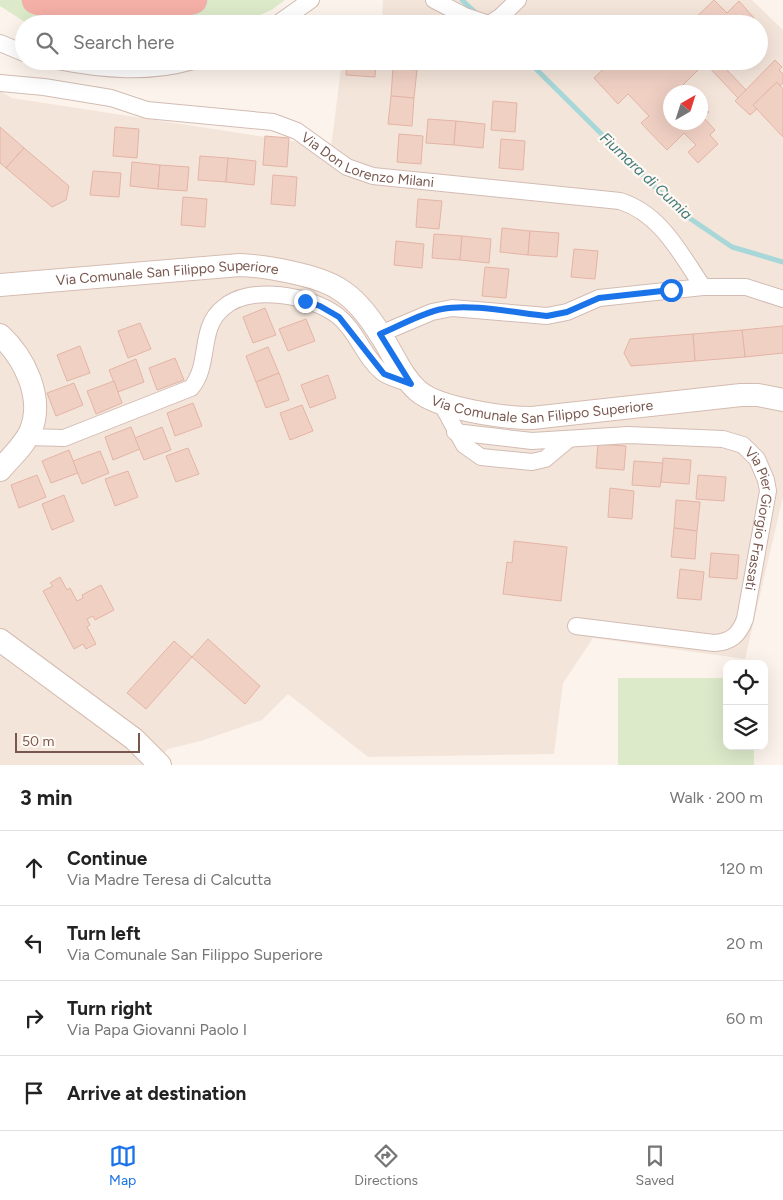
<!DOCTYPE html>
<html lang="en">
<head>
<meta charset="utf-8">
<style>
	body { margin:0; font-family:Figtree,sans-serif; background:#f2f2f2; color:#222 }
	.controls { position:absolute; right:15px; bottom:15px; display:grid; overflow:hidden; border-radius:10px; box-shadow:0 5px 20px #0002 }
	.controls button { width:45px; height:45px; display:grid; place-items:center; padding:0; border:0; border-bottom:1px solid #e0e0e0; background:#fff; color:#222; font:25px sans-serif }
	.compass { position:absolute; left:663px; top:85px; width:45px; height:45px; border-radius:50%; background:#fff; box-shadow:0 5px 20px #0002; rotate:39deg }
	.scale { position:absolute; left:15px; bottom:12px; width:125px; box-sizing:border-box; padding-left:5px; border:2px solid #78574e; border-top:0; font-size:14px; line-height:18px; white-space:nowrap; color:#78574e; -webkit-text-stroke:4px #fef8f3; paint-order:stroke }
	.stop { position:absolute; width:15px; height:15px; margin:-11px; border:4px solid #1a73e8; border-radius:50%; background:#fff }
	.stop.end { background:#1a73e8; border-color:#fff; box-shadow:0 1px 5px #0008 }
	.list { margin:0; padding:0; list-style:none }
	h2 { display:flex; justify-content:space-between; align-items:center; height:65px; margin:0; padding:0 20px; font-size:21px }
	h2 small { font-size:16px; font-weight:400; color:#767676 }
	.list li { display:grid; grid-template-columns:32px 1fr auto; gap:15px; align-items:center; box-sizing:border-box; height:75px; padding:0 20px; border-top:1px solid #e0e0e0 }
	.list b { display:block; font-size:19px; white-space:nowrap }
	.list p { margin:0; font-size:16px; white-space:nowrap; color:#767676 }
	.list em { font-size:16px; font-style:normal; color:#767676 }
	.icon { flex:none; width:28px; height:28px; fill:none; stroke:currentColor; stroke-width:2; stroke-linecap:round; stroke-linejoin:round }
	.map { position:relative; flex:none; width:783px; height:765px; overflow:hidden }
	.search { position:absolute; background:#fff; box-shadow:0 5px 20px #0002; left:15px; right:15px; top:15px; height:55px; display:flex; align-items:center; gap:12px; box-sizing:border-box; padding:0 18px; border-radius:28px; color:#767676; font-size:19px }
	.sheet { height:365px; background:#fff }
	nav { display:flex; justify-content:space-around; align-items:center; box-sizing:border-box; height:70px; border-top:1px solid #e0e0e0; background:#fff; font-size:14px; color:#767676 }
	nav a { display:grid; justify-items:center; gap:2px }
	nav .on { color:#1a73e8 }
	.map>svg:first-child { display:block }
	.residential { fill:#f4e5da; fill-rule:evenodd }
	.green { fill:#dceaca }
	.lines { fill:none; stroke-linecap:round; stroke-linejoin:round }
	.stream { stroke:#a7d7d8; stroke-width:5 }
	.building { fill:#f1d0c4; stroke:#e3b4a5 }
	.street-casing { stroke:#d2bcb4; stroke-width:18 }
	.secondary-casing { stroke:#d4bcb1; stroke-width:24 }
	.highway-casing { stroke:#d9d0cd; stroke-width:29 }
	.street { stroke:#fff; stroke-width:16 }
	.secondary { stroke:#fff; stroke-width:22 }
	.highway { stroke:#f4afa6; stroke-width:28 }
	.route { stroke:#1a73e8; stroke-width:6 }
	.labels { text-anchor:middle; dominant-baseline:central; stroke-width:4.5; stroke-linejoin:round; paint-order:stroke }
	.street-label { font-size:14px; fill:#78574e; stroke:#fef8f3 }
	.water-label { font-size:15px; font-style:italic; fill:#427b7c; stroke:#fef8f3 }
</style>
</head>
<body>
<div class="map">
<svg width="783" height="765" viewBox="0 0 783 765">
	<rect width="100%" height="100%" fill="#fcf4ec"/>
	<path class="residential" d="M383,0H752L783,30V497L745,659L593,638L563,683L554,754L368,757L288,694L262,720L201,741L168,749L154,765H0V91L12,98L331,147L342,61H759V24H378L382,21ZM670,92H700V122H670Z"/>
	<g class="green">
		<path d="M0,0H285L273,9L241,24H28L0,6Z"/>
		<path d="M618,678H727V746H754V765H618Z"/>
	</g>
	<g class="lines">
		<g class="stream">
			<path d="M462,0L478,15"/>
			<path d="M528,61L679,211L732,247L783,262"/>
		</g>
	</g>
	<g class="building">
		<path d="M714,0L727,13L739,1L754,18L748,24H689Z"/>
		<path d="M775,60L782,67L779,70L783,74V83L780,86L777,82L753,105L757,109L750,115L735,101Z"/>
		<path d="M347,61H376L375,77L346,75Z"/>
		<path d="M612,61H732L725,68L746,90L738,98L705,63L683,85L690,92H670V122H700V103L709,112L703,117L715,130L710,135L718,144L698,163L688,152L696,145L684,133L667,150L641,123L649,116L628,94L618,104L594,78Z"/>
		<path d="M393,68L417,70L414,98L391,96Z"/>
		<path d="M777,82L783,89V137L753,105Z"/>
		<path d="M391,96L414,98L412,126L388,124Z"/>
		<path d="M493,101L517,103L515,132L491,130Z"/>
		<path d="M428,119L456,121L454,145L426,143Z"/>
		<path d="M456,121L485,124L483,148L454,145Z"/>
		<path d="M0,127L24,148L6,168L0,163Z"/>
		<path d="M115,127L139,129L137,158L113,156Z"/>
		<path d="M399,134L423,136L421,164L397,162Z"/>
		<path d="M265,136L289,138L287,167L263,165Z"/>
		<path d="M501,139L525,141L523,170L499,168Z"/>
		<path d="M24,148L69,186L66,200L52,207L6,168Z"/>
		<path d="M200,156L228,158L226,182L198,180Z"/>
		<path d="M228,158L256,161L254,185L226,182Z"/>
		<path d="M132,162L160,165L158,189L130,186Z"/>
		<path d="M160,165L189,167L187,191L158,189Z"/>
		<path d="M93,171L121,173L119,197L90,195Z"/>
		<path d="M273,175L297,177L295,206L271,204Z"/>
		<path d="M183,197L207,199L205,227L181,225Z"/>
		<path d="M418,199L442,201L439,229L416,227Z"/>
		<path d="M502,228L530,231L528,255L500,252Z"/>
		<path d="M530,231L559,233L557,257L528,255Z"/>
		<path d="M434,234L462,236L460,260L432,258Z"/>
		<path d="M462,236L491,239L489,263L460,260Z"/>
		<path d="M396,241L424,244L422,268L394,265Z"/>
		<path d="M574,249L598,251L595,279L571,277Z"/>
		<path d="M485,267L509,269L506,298L482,296Z"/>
		<path d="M265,308L276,335L253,343L243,317Z"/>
		<path d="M306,319L315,341L288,351L279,329Z"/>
		<path d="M140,323L151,349L128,358L118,331Z"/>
		<path d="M783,326V353L745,357L742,330Z"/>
		<path d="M742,330L745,357L695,361L693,334Z"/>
		<path d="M693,334L695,361L631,366L624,353L630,339Z"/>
		<path d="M80,346L90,373L67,381L57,355Z"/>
		<path d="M268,347L279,373L256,382L246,356Z"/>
		<path d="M175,358L184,380L157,390L149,368Z"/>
		<path d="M136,359L144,382L118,392L109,370Z"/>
		<path d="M279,373L289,400L266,408L256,382Z"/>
		<path d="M328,375L336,398L310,408L301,385Z"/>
		<path d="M114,381L122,403L96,414L87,391Z"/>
		<path d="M74,383L83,405L56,416L47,393Z"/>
		<path d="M193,403L202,426L175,436L167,413Z"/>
		<path d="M302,405L313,431L290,440L280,413Z"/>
		<path d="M131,427L140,449L113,460L105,437Z"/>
		<path d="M162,427L171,450L144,460L135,438Z"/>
		<path d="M598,444L626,446L624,470L596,468Z"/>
		<path d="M188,448L199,474L176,482L166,456Z"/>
		<path d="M69,450L78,473L51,483L42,461Z"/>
		<path d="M100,451L109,473L82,484L73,461Z"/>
		<path d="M663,458L691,460L689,484L661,482Z"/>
		<path d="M634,461L663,463L660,487L632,485Z"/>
		<path d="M128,471L138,497L115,506L105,479Z"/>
		<path d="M37,475L46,497L19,508L11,485Z"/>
		<path d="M698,475L726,477L724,501L696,499Z"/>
		<path d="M610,488L634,491L632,519L608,517Z"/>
		<path d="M64,495L74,521L52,530L42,504Z"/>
		<path d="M676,500L700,502L697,531L674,528Z"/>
		<path d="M674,528L697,531L695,559L671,557Z"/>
		<path d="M514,541L567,547L561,601L503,594L507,562L512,563Z"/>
		<path d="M711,553L739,555L737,579L709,577Z"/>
		<path d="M680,569L704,572L701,600L677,598Z"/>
		<path d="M60,577L67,590L70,588L77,601L83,598L82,595L101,585L114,610L95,620L93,616L87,619L90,625L87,627L96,644L86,649L83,644L74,649L43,591L53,586L50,583Z"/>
		<path d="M208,639L260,686L245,704L192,657Z"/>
		<path d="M174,641L192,657L146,709L127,693Z"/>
	</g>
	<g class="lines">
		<defs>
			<g id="street">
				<path d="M434,0L465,16L489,24"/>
				<path d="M277,24L311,0"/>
				<path d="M489,24L500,17L518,0"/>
				<path d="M0,43L24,53"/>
				<path d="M57,61C103,70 148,74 193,61"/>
				<path id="s1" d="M0,83L44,87L111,98L147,110L273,122L297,131L347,167L373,176L620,201C661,214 680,253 703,287"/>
				<path d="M380,334L432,312L452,308L547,316L567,312L599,298L703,287H746L783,299"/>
				<path d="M441,403L464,445L481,457L532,462L545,459L569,439"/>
				<path id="s2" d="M455,432L532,441L628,435L723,439L743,445L757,459L766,480L768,491L745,619C739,635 731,642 714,643L576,626"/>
				<path d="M27,437L64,438L191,388C211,365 198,328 223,308C250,284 311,295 338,316C357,331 364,358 383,373C390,378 402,381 411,384"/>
			</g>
			<g id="secondary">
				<path id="s3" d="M0,285L240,265C265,266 318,275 339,289C356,299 370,318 380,334C393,353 401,376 418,391C439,409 505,418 532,418L741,395H758L783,400"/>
				<path d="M0,335C24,357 44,397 31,430C25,445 10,458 0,470"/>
				<path d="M0,640L134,739L160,765"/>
			</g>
			<path id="highway" d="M36,0C85,18 143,14 193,0"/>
		</defs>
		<use href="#street" class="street-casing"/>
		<use href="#secondary" class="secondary-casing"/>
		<use href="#highway" class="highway-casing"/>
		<use href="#street" class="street"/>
		<use href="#secondary" class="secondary"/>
		<use href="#highway" class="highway"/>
	</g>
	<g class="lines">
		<path class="route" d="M305,301L320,306L339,317L384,374L411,384L380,334C400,326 421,313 442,309C470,303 517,313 547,316L567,312L599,298L671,290"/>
	</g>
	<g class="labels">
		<g class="street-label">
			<text stroke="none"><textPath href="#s1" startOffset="381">Via Don Lorenzo Milani</textPath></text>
			<text stroke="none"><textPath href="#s3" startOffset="168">Via Comunale San Filippo Superiore</textPath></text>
			<text stroke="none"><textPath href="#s3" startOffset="602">Via Comunale San Filippo Superiore</textPath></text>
			<text stroke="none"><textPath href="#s2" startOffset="370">Via Pier Giorgio Frassati</textPath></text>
		</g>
		<g class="water-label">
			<text transform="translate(646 176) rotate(43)">Fiumara di Cumia</text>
		</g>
	</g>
</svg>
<div class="controls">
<button><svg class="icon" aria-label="locate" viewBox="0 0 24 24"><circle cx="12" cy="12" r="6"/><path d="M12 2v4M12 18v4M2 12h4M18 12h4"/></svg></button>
<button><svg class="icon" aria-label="layers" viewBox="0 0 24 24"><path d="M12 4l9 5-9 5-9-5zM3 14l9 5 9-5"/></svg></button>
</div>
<svg class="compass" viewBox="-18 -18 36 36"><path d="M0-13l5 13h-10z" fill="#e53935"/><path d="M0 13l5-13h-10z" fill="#767676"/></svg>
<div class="scale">50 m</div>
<div class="stop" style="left:671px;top:290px"></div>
<div class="stop end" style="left:305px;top:301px"></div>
<div class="search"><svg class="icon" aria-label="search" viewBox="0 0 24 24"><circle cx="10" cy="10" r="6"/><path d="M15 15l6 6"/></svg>Search here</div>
</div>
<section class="sheet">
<h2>3 min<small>Walk · 200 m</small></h2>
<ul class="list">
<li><svg class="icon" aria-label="ahead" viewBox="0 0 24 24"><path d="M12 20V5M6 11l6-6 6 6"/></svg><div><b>Continue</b><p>Via Madre Teresa di Calcutta</p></div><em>120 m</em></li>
<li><svg class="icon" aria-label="left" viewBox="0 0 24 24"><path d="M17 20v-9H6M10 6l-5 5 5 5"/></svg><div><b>Turn left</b><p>Via Comunale San Filippo Superiore</p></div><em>20 m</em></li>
<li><svg class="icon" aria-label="right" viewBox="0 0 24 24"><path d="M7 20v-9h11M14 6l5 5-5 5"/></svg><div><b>Turn right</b><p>Via Papa Giovanni Paolo I</p></div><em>60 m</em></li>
<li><svg class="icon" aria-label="arrive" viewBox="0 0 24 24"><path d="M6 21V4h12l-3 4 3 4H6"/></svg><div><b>Arrive at destination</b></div></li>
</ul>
</section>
<nav>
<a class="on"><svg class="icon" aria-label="map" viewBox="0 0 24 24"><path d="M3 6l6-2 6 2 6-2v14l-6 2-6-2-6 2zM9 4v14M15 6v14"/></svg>Map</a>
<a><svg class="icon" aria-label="directions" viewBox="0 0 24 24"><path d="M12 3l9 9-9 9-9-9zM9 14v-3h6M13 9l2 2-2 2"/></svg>Directions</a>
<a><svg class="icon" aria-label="saved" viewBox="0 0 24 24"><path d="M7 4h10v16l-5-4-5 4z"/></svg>Saved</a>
</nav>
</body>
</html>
